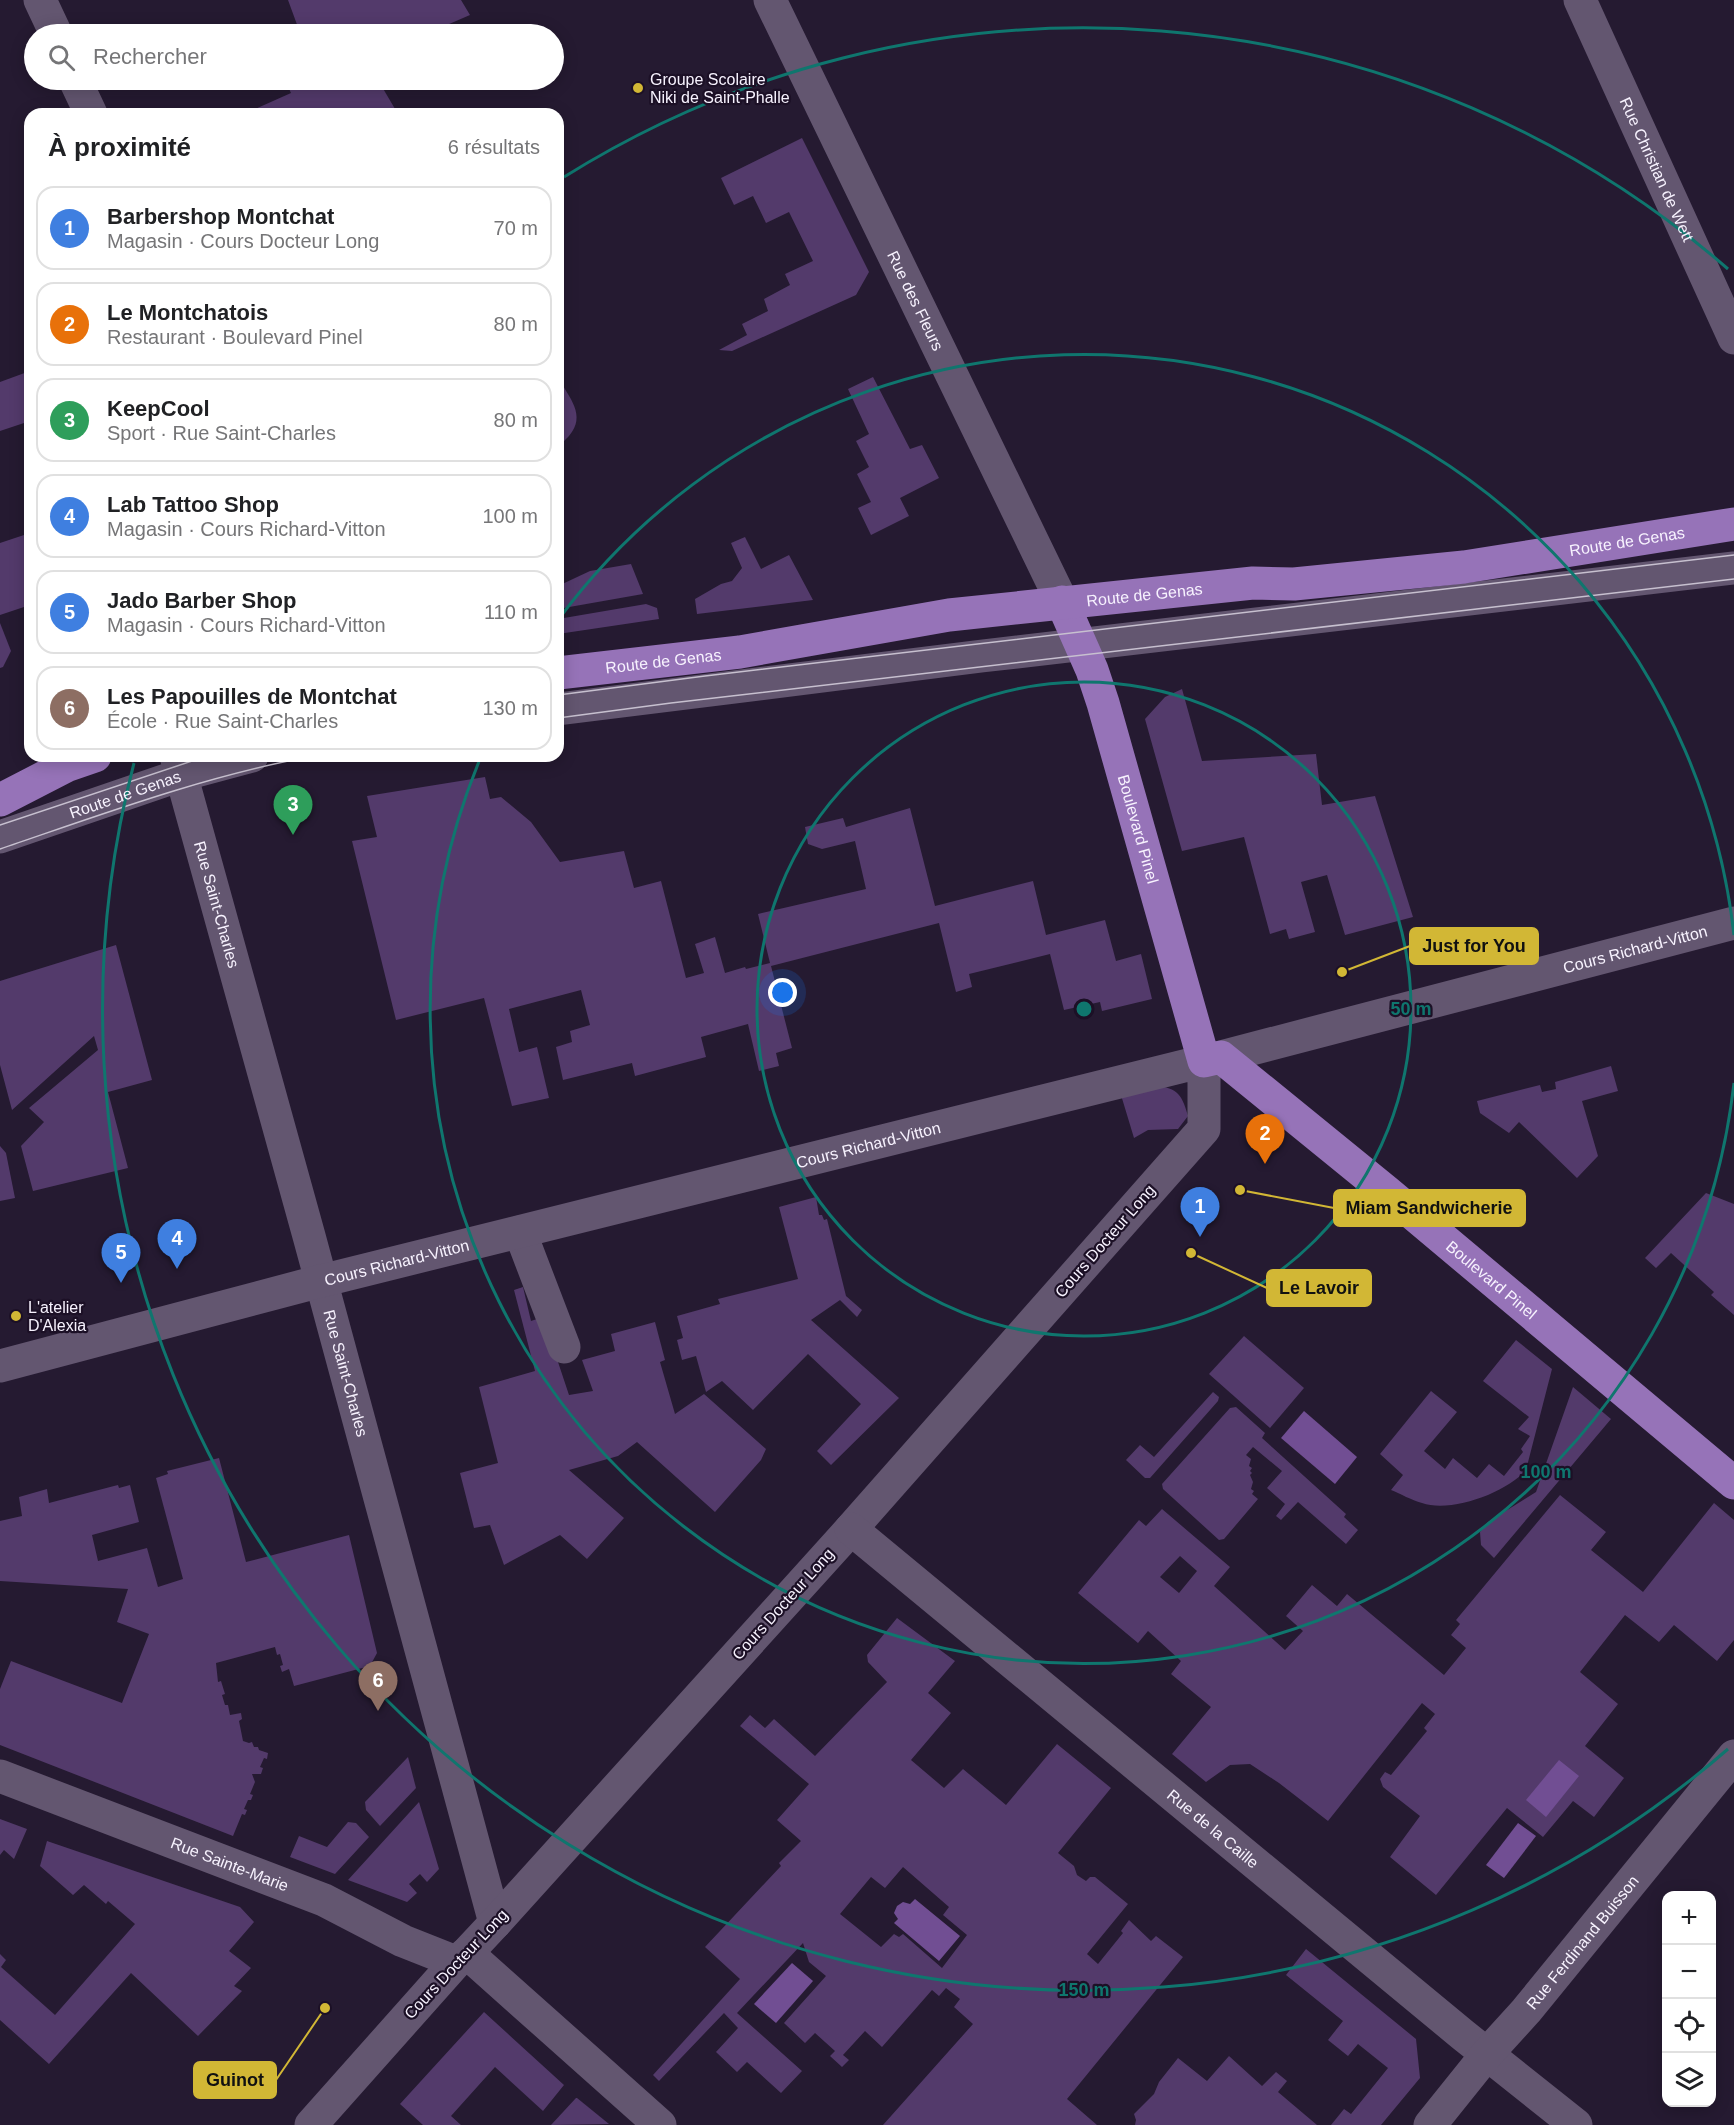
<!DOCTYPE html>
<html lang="fr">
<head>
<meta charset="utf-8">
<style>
	body { margin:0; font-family:Arial,sans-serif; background:#f2f2f2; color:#202124 }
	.controls { position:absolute; right:18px; bottom:18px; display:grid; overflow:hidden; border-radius:12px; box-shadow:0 3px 15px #0003 }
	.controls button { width:54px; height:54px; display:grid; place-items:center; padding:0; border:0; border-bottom:2px solid #e0e0e0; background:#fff; color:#202124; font:30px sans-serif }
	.you { position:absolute; left:783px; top:993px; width:21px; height:21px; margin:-15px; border:4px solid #fff; border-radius:50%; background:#1a73e8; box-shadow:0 0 0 9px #1a73e833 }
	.badge { display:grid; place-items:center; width:39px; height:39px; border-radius:50%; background:#7c3aed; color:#fff; font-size:20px; font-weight:700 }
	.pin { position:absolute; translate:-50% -50px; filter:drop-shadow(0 2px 3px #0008) }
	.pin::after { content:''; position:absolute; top:32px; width:21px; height:18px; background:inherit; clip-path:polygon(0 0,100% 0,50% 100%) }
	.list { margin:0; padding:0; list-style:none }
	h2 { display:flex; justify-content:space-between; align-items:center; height:78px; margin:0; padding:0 24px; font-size:26px }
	h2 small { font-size:20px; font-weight:400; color:#757577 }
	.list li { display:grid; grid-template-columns:39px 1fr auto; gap:18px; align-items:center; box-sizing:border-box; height:84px; margin:0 12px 12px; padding:0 12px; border:2px solid #e0e0e0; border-radius:18px }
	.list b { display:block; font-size:22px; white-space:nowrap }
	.list p { margin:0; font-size:20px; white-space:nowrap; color:#757577 }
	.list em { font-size:20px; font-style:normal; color:#757577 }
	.icon { flex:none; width:33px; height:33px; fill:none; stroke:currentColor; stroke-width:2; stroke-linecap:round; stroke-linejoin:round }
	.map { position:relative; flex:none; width:1734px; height:2125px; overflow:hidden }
	.search { position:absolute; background:#fff; box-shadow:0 3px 15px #0003; left:24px; top:24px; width:540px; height:66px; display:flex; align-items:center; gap:15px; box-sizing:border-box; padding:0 21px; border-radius:33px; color:#757577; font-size:22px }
	.panel { position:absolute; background:#fff; box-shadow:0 3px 15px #0003; left:24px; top:108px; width:540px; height:654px; border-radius:18px }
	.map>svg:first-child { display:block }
	.green { fill:#533a6b; fill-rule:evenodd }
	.water { fill:#714e93 }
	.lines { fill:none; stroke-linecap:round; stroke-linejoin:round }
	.minor { stroke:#635670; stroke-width:33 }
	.major { stroke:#9673b8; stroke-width:33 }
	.tram { stroke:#c7c0cf; stroke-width:1.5 }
	.ring { fill:none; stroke:#0f766e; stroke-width:3 }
	.poi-dot { fill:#d2b735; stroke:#1c1026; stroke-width:2 }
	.labels { text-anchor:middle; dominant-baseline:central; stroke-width:4.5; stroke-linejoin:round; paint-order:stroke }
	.poi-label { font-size:16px; fill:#f7f2fe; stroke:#1c1026; text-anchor:start }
	.street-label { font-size:16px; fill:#f7f2fe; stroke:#1c1026 }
	.centre { fill:#0f766e; stroke:#1c1026; stroke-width:3 }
	.ring-label { font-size:18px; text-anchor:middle; font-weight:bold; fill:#0f766e; stroke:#1c1026; stroke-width:4.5; stroke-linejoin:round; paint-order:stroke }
	.leader { fill:none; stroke:#d2b735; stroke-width:2 }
	.callout-dot { fill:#d2b735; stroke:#1c1026; stroke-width:2 }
	.callout { fill:#d2b735; stroke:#d2b735; stroke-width:2 }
	.callout-label { font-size:18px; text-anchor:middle; font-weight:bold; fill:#111 }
</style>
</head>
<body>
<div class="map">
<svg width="1734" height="2125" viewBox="0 0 1734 2125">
	<rect width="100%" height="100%" fill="#251a31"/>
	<g class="green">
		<path d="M288,0H461L470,15L426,34H288L299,30Z"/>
		<path d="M285,80H378L398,114H244L291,93Z"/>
		<path d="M802,138L869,272L856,295L732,351L719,350L747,335L742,324L768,311L764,299L790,285L785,274L813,261L789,212L766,223L753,196L734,205L721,178Z"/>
		<path d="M30,371V421L0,431V382Z"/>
		<path d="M558,377C569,398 587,415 569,436C565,440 563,443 558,445Z"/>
		<path d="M873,377L910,449L922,445L939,478L900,498L909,516L871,535L858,508L871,502L857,474L869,467L856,441L869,434L848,389Z"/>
		<path d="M30,533V605L0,615V543Z"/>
		<path d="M745,537L761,569L789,555L813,600L697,614L695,599L721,584L732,581L742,568L731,543Z"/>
		<path d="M631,564L643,594L558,609V586L590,571Z"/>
		<path d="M646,604L657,608L659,619L558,634V619Z"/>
		<path d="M0,623L11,651L3,667L0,668Z"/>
		<path d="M1182,689L1202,761L1316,754L1322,805L1375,796L1413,917L1345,935L1327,875L1301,882L1315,932L1289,939L1286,929L1270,934L1244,837L1182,851L1145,719L1165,697Z"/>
		<path d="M485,777L490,799L501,797L531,822L560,862L624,851L634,888L661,881L686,978L704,973L695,944L715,937L725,973L745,967L746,969L770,963L758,914L866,889L855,841L822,849L808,844L805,827L843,818L846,827L910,808L935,906L1033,881L1046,935L1105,920L1116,961L1141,954L1152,999L1102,1011L1100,1002L1064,1010L1050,954L969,974L972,987L956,992L939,923L771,966L792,1048L776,1053L779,1066L759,1071L748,1024L701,1037L706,1057L635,1076L632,1063L563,1080L556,1047L572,1042L570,1031L590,1025L581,990L509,1009L519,1052L537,1047L549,1098L512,1106L484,998L396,1020L352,841L377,837L367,796Z"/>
		<path d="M116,945L152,1080L108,1092L128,1168L33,1191L21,1146L44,1122L29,1108L98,1050L94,1036L12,1110L0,1065V981Z"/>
		<path d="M1611,1066L1618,1091L1582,1101L1598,1156L1577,1178L1519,1122L1509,1133L1480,1113L1477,1101L1540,1085L1542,1092L1556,1089L1555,1082Z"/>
		<path d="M1151,1085C1176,1088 1181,1091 1188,1116L1178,1129L1148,1130L1134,1138L1121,1095Z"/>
		<path d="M0,1146L6,1153L15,1198L0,1201Z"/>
		<path d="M1706,1193L1734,1204V1315L1711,1295L1714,1292L1671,1253L1656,1268L1645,1258Z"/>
		<path d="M816,1197L819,1215H822L824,1220L827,1219L846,1296L862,1310L857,1317L840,1300L811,1320L899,1398L831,1465L817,1451L861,1404L808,1354L753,1410L722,1381L706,1392L696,1356L682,1360L677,1340L683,1338L677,1316L720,1304L718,1299L798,1279L779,1207Z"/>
		<path d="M523,1287L531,1321L543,1317L569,1395L593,1391L582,1360L615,1351L611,1334L655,1322L665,1360L660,1362L675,1414L704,1394L766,1449L761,1460L715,1512L637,1442L618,1456L569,1470L624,1518L587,1559L560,1535L504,1565L490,1525L474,1528L460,1473L498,1463L479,1387L535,1371L514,1290Z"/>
		<path d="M1244,1336L1304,1388L1270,1428L1209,1374Z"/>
		<path d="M1516,1340L1552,1369L1526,1470C1506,1493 1451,1513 1422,1503C1411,1500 1401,1494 1391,1490L1403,1475L1380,1454L1431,1391L1457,1412L1424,1451L1445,1469L1453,1458L1477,1478L1489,1464L1504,1476L1523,1452L1521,1449L1530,1436L1518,1429L1529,1417L1483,1381Z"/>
		<path d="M1573,1387L1611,1419L1494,1558L1481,1545L1480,1532L1488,1522L1536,1492Z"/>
		<path d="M1213,1392L1219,1397L1218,1401L1150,1478H1145L1126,1460L1140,1445L1154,1457Z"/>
		<path d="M1236,1407L1265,1433L1262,1438L1346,1514L1344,1517L1358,1530L1346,1544L1298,1502L1281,1520L1276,1516L1285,1504L1267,1488L1282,1471L1253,1447L1246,1455L1251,1459L1249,1466L1252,1468L1250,1471L1252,1473L1250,1475L1253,1482L1251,1489L1254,1491L1252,1494L1258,1499L1224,1539L1219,1540L1163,1489L1162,1484L1230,1408Z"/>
		<path d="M219,1458L246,1562L349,1535L377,1653L370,1666L294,1686L289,1669L282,1672L280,1666L283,1665L280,1654L277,1655L275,1647L216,1663L218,1682L221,1681L225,1694L222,1695L225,1705H228L230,1715L241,1713L242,1719L239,1721L243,1741L249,1743L252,1742L254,1747H258L259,1750L268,1753L267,1759L264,1758L260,1767L263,1768L261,1774H252L255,1782L250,1794L253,1795L251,1800H248L244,1809L247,1810L245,1815L242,1814L233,1836L0,1745V1689L11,1661L122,1703L149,1634L117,1622L128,1589L0,1581V1521L22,1516L19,1497L47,1489L49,1503L114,1486L118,1485L119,1488L130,1485L139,1522L92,1535L98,1561L147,1548L158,1587L183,1579L156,1478L168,1474L167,1471Z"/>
		<path d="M1560,1495L1606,1532L1591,1550L1643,1592L1714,1503L1734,1520V1640L1717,1661L1674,1625L1659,1642L1625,1615L1580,1672L1618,1704L1585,1746L1624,1778L1594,1817L1573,1801L1543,1837L1507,1808L1436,1895L1390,1857L1420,1816L1383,1787L1380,1779L1385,1772L1391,1775L1427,1731L1424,1728L1435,1714L1422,1703L1328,1821L1279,1783L1250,1764L1230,1765L1206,1782L1172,1754L1211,1707L1171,1674L1181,1661L1148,1631L1138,1643L1078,1593L1139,1520L1146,1526L1162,1509L1230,1567L1214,1586L1285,1650L1303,1631L1286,1616L1312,1585L1337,1606L1347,1594L1444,1675L1466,1648L1451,1635L1460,1624L1456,1620ZM1180,1556L1197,1571L1179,1593L1160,1577Z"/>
		<path d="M897,1618L955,1661L928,1693L951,1713L911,1760L944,1788L963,1769L1006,1805L1057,1744L1111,1788L1058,1853L1074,1866L1077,1875L1086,1881L1090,1877H1095L1128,1904L1087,1954L1098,1964L1123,1933L1121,1931L1129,1920L1151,1941L1156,1936L1183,1957L1067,2099L1097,2125H883L973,2024L954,2007L960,1999L946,1988L939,1996L932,1990L882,2047L865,2031L843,2055L849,2060L842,2067L830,2056L835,2051L815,2033L805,2043L784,2023L826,1976L809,1962L803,1943L737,2013L802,2071L781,2093L747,2062L737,2072L716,2052L738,2028L724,2013L659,2081L653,2075L740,1979L705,1947L781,1866L779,1863L801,1841L777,1820L809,1784L740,1726L750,1715L765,1728L774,1719L815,1756L887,1682L868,1662L867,1655ZM903,1867L949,1907L943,1915L967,1935L942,1968L903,1934L899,1937L894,1934L881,1947L840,1914L871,1877L885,1888Z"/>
		<path d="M408,1757L416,1788L380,1826L366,1810L365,1802Z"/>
		<path d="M419,1802L439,1869L427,1882L420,1874L409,1884L417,1893L407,1902L348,1880Z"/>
		<path d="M0,1819L27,1829L14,1859L4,1850L0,1855Z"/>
		<path d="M348,1822L356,1823L369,1837L335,1874L290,1857L299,1836L327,1847Z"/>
		<path d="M47,1841L240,1907L254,1922L229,1951L251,1968L234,1986L242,1991L198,2036L131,1973L49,2064L0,2020V1954L6,1960L1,1967L55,2015L135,1924L108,1901L106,1904L84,1885L73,1895L40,1866Z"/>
		<path d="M1306,1949L1416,2039L1420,2078L1381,2125H1331L1344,2109L1351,2114L1388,2068L1358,2044L1348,2056L1328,2040L1343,2021L1286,1975Z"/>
		<path d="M484,2012L564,2085L543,2111L495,2067L451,2116L461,2125H423L400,2104Z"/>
		<path d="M1229,2056L1262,2086L1276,2072L1287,2081L1278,2092L1317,2125H1135L1136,2120L1134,2114L1154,2094L1159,2082L1178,2058L1207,2081Z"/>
		<path d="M576,2098H577L609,2124L551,2125Z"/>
	</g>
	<g class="water">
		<path d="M1304,1411L1357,1457L1335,1484L1281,1438Z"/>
		<path d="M1559,1760L1579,1776L1546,1817L1526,1800Z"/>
		<path d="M1518,1823L1536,1836L1504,1878L1486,1865Z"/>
		<path d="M915,1899L960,1936L939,1961L894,1923L898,1919L894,1913L897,1906L903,1902L910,1904Z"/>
		<path d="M792,1963L813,1981L776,2023L754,2004Z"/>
	</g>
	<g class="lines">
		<g class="minor">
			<path d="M40,0L56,34"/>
			<path id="s1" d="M770,0L1062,602"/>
			<path id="s2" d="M1580,0L1734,338"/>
			<path d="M75,80L91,114"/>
			<path d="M558,709L982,656L1734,568"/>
			<path id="s3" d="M176,756L309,1236L495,1923"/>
			<path id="s4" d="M0,837L181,775L252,756"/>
			<path id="s5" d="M1221,1057L1734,923"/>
			<path d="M520,1232L564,1347"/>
			<path id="s6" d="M0,1366L321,1281L1204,1061V1129L851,1529L495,1923L467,1953L456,1962L311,2125"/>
			<path id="s7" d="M851,1529L1463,2035L1576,2125"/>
			<path id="s8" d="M0,1776L324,1900L403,1941L456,1962"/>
			<path d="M467,1953L660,2125"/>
			<path id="s9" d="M1430,2125L1487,2054L1526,2011L1734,1756"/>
		</g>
		<g class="major">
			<path id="s10" d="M1062,602L1092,670L1103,703L1204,1061L1221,1057L1387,1192L1734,1483"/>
			<path id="s11" d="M558,673L740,652L949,615L1253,583L1294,584L1464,567L1734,524"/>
			<path d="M0,800L66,766L95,756"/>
		</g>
		<g class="tram">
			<path d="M558,695L705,676L1734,555"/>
			<path d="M558,718L671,703L1734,579"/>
			<path d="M0,825L207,756"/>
			<path d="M0,849C103,814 205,776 313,756"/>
		</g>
	</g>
	<g class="ring">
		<circle cx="1084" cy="1009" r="327"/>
		<path d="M1734 1083A654 654 0 1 1 480 759M558 620A654 654 0 0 1 1734 935"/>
		<path d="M1728 1749A981 981 0 0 1 134 763M564 177A981 981 0 0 1 1728 269"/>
	</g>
	<g class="poi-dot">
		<circle cx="638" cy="88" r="6"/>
		<circle cx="16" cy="1316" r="6"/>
	</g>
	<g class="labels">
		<g class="poi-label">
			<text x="650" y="79">Groupe Scolaire<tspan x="650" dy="18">Niki de Saint-Phalle</tspan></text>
			<text x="28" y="1307">L'atelier<tspan x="28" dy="18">D'Alexia</tspan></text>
		</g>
		<g class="street-label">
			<text stroke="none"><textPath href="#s2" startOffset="186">Rue Christian de Wett</textPath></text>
			<text stroke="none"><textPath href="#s1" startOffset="334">Rue des Fleurs</textPath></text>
			<text stroke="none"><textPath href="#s11" startOffset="1078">Route de Genas</textPath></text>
			<text stroke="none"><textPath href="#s11" startOffset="592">Route de Genas</textPath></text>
			<text stroke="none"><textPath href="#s11" startOffset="106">Route de Genas</textPath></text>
			<text stroke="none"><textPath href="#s4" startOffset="132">Route de Genas</textPath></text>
			<text stroke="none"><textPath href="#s10" startOffset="240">Boulevard Pinel</textPath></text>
			<text stroke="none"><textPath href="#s3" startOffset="154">Rue Saint-Charles</textPath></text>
			<text stroke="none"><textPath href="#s5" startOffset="428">Cours Richard-Vitton</textPath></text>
			<text stroke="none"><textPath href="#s6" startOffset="896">Cours Richard-Vitton</textPath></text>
			<text transform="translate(1105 1241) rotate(-49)">Cours Docteur Long</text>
			<text stroke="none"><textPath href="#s6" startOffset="410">Cours Richard-Vitton</textPath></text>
			<text stroke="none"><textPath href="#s10" startOffset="849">Boulevard Pinel</textPath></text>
			<text stroke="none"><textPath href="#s3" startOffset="640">Rue Saint-Charles</textPath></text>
			<text transform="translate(783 1604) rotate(-48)">Cours Docteur Long</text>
			<text stroke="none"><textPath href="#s7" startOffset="470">Rue de la Caille</textPath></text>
			<text stroke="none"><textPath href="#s8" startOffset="246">Rue Sainte-Marie</textPath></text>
			<text stroke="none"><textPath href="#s9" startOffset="238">Rue Ferdinand Buisson</textPath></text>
			<text transform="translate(456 1964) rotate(-47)">Cours Docteur Long</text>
		</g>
	</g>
	<circle cx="1084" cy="1009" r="9" class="centre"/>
	<g class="ring-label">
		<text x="1411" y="1015">50 m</text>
		<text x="1546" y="1478">100 m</text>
		<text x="1084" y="1996">150 m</text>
	</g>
	<path class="leader" d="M1342 972L1410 946M1240 1190L1334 1208M1191 1253L1267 1288M325 2008L276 2080"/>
	<g class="callout-dot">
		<circle cx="1342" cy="972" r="6"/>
		<circle cx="1240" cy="1190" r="6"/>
		<circle cx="1191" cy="1253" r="6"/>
		<circle cx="325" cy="2008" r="6"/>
	</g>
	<g class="callout">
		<rect x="1410" y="928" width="128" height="36" rx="6"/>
		<rect x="1334" y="1190" width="191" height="36" rx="6"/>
		<rect x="1267" y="1270" width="104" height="36" rx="6"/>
		<rect x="194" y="2062" width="82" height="36" rx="6"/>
	</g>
	<g class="callout-label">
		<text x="1474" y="952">Just for You</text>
		<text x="1429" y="1214">Miam Sandwicherie</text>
		<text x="1319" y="1294">Le Lavoir</text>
		<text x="235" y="2086">Guinot</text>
	</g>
</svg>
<div class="controls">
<button>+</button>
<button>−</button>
<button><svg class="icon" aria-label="locate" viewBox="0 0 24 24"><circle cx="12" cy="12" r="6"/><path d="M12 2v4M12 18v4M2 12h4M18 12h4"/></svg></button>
<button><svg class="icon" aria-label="layers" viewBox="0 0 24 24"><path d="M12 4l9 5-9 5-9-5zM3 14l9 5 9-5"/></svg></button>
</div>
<div class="you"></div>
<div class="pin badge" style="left:1200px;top:1237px;background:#3f7fe0">1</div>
<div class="pin badge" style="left:1265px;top:1164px;background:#e8710a">2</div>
<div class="pin badge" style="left:293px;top:835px;background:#2e9e5b">3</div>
<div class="pin badge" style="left:177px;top:1269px;background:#3f7fe0">4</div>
<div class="pin badge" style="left:121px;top:1283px;background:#3f7fe0">5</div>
<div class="pin badge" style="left:378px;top:1711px;background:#8d6e63">6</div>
<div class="search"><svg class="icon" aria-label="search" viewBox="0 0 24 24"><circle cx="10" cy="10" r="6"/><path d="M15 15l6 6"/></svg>Rechercher</div>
<section class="panel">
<h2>À proximité<small>6 résultats</small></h2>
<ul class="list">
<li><span class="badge" style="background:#3f7fe0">1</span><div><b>Barbershop Montchat</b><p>Magasin · Cours Docteur Long</p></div><em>70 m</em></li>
<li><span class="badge" style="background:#e8710a">2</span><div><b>Le Montchatois</b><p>Restaurant · Boulevard Pinel</p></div><em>80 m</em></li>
<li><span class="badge" style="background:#2e9e5b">3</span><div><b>KeepCool</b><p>Sport · Rue Saint-Charles</p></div><em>80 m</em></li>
<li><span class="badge" style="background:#3f7fe0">4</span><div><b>Lab Tattoo Shop</b><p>Magasin · Cours Richard-Vitton</p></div><em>100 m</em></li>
<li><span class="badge" style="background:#3f7fe0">5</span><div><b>Jado Barber Shop</b><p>Magasin · Cours Richard-Vitton</p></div><em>110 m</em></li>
<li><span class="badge" style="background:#8d6e63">6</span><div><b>Les Papouilles de Montchat</b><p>École · Rue Saint-Charles</p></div><em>130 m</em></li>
</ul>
</section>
</div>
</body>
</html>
